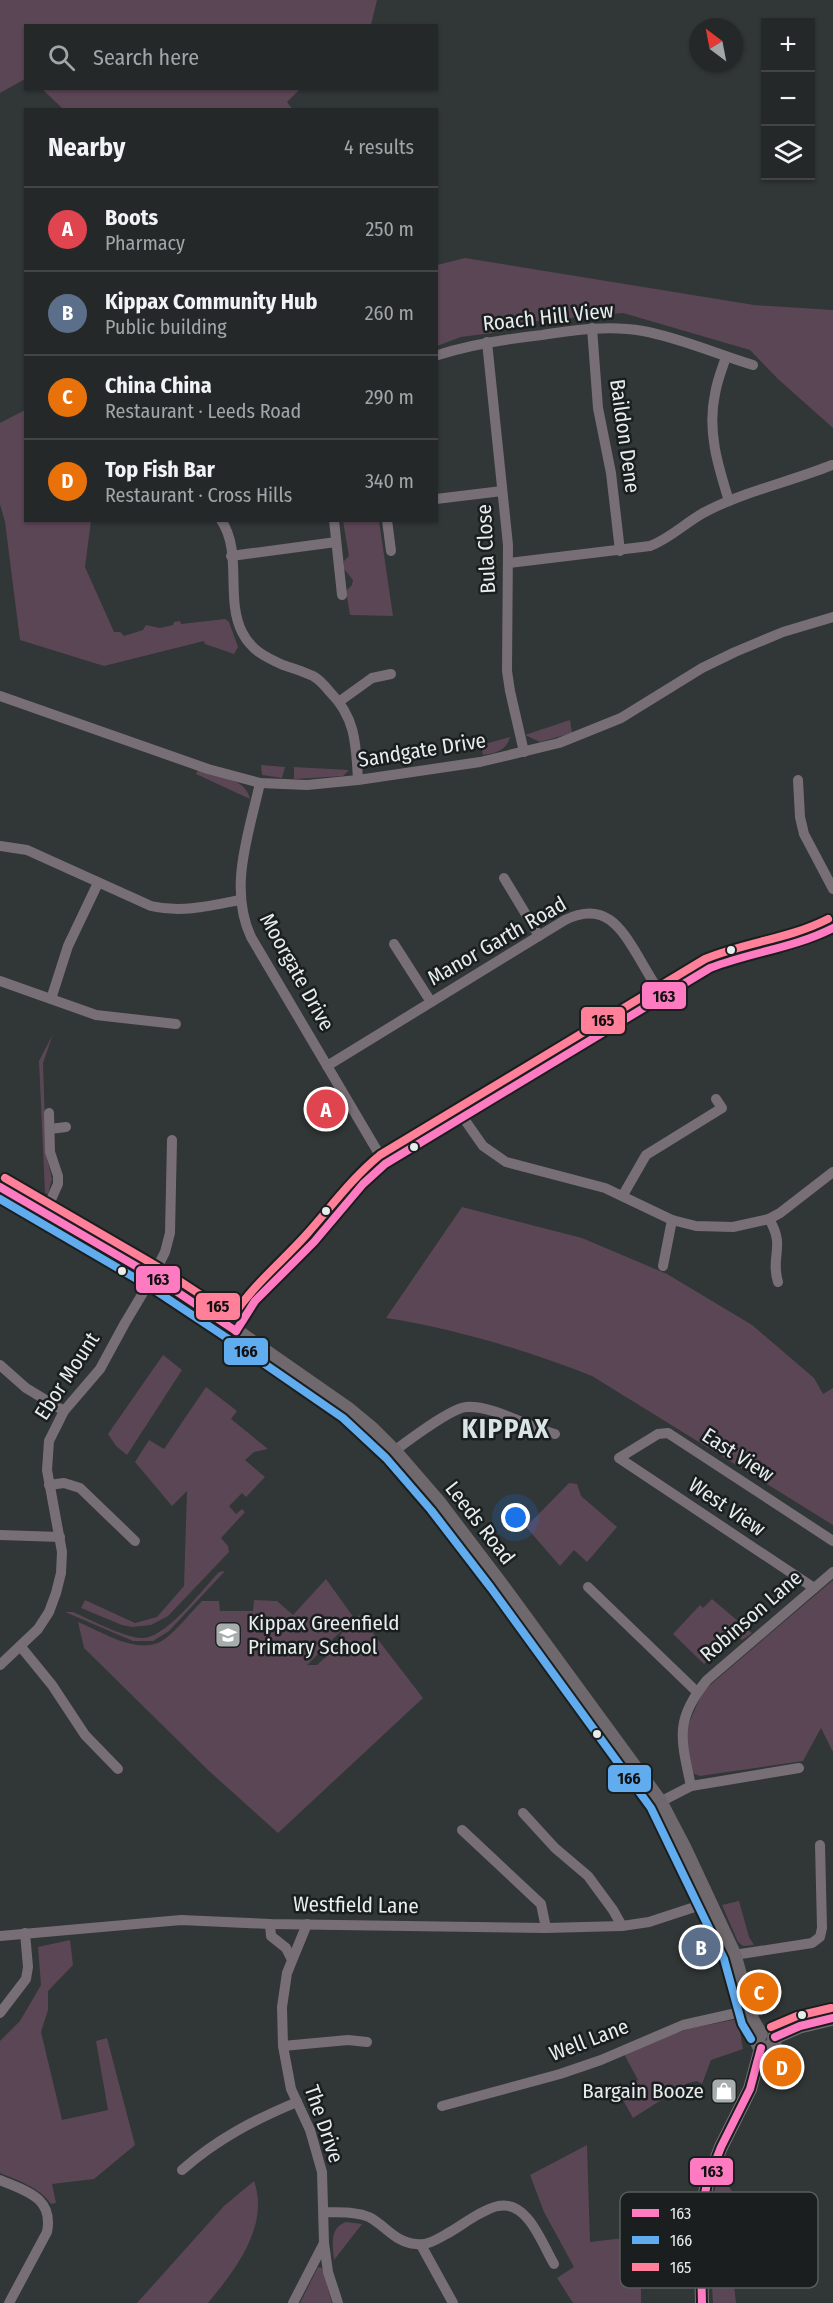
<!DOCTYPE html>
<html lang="en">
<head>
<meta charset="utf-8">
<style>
	body { margin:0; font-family:"Fira Sans Condensed",sans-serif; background:#313434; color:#f1f3f6 }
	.controls { position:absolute; right:18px; top:18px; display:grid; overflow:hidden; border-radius:0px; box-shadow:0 2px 4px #0004 }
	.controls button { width:54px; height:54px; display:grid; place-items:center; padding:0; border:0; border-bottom:2px solid #424445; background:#252828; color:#f1f3f6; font:30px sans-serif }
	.compass { position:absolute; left:689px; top:18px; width:54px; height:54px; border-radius:50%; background:#252828; box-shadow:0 2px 4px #0004; rotate:328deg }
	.you { position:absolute; left:516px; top:1518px; width:21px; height:21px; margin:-15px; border:4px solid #fff; border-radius:50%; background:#1a73e8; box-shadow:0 0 0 9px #1a73e833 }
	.badge { display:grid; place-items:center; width:39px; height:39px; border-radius:50%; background:#8bbbb9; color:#fff; font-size:20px; font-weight:700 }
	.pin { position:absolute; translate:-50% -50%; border:3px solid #fff; box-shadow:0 2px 6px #0006 }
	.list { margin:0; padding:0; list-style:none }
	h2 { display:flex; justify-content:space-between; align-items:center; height:78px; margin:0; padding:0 24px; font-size:26px }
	h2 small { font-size:20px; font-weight:400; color:#a3a6a8 }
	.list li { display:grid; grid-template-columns:39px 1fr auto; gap:18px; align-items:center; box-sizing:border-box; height:84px; padding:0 24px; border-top:2px solid #424445 }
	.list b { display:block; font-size:22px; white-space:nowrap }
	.list p { margin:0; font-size:20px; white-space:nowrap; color:#a3a6a8 }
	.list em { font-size:20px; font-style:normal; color:#a3a6a8 }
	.icon { flex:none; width:33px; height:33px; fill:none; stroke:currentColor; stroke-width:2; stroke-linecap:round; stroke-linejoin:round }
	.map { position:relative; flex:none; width:833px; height:2303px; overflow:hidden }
	.search { position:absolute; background:#252828; box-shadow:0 2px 4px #0004; left:24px; top:24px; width:414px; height:66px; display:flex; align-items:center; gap:15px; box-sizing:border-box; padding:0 21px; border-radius:0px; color:#a3a6a8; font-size:22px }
	.panel { position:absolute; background:#252828; box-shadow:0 2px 4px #0004; left:24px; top:108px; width:414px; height:414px; border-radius:0px }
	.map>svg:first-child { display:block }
	.green { fill:#5b4655 }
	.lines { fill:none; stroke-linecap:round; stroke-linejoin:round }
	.minor { stroke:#786e76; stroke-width:10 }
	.tertiary { stroke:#786e76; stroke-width:14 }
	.secondary { stroke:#6f686d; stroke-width:15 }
	.bus-1-casing { stroke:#1a1e1e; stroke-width:12 }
	.bus-2-casing { stroke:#1a1e1e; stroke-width:12 }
	.bus-3-casing { stroke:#1a1e1e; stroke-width:12 }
	.bus-1 { stroke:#fe7ac1; stroke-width:8 }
	.bus-2 { stroke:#60acee; stroke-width:8 }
	.bus-3 { stroke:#ff8098; stroke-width:8 }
	.bus-dot { fill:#e7eced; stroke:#1a1e1e; stroke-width:2 }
	.labels { text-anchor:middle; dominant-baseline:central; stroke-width:5; stroke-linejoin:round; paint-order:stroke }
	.street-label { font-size:21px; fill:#e7eced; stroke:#1a1e1e }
	.poi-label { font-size:21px; fill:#e7eced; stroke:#1a1e1e; text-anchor:start }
	.district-label { font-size:27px; font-weight:bold; letter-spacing:1.5px; fill:#d9e4e4; stroke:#1a1e1e }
	.key { fill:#1a1e1e; stroke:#585c5c; stroke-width:1.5 }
	.key-label { font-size:16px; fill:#e7eced }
	.line-badge { stroke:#1a1e1e; stroke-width:2 }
	.pale-badge-label { font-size:16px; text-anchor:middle; font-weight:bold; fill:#111 }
</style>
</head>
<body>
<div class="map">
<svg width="833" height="2303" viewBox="0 0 833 2303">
	<rect width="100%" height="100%" fill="#313636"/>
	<g class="green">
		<path d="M0,0H377L371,25L26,26L25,79L0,93Z"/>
		<path d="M42,89H300L287,102L293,110L63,109Z"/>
		<path d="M465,258L754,305L833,310V428L778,379L750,350L623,313L528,322L492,333L461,337L437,346V265Z"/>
		<path d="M25,410L26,520L91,521L85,567L114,632H120L124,636L143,630L146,625L160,628L173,625L174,622L180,621L181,624L225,619L229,622L238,647L234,654L205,644L204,641L104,666L20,640L5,522L0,504V423Z"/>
		<path d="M343,521H379L393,616L350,615L346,591L352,585L353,580L344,569V561L349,556Z"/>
		<path d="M570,720L572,733L540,742L525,735Z"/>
		<path d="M510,737C506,751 496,753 483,755L481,745Z"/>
		<path d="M261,765L285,767L282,778L262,775Z"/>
		<path d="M294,767L349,770L343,776L294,779Z"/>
		<path d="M198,770C216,775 246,778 250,799L196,774Z"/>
		<path d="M53,1034L43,1063L46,1154L52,1179L48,1194L45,1193L39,1061Z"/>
		<path d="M462,1207L582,1238L667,1274L752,1325L814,1378L823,1394L833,1388V1525L592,1376C526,1350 456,1329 386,1318Z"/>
		<path d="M163,1355L182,1370L127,1455L116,1446L108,1434Z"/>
		<path d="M206,1387L237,1411L231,1419L268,1449L254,1452L245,1460L265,1477L246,1497L242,1493L229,1506L236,1514L242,1509L245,1512L221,1538L228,1546L229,1552L168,1616L151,1625L132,1627L122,1625L81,1608L85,1600L135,1623L157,1617L184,1586L187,1491L172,1506L135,1462L149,1440L164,1449Z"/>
		<path d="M569,1483L577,1484L581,1496L617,1527L587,1562L574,1550L560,1566L526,1527Z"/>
		<path d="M225,1571L169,1631L153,1641H133L65,1612H73C89,1619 127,1639 143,1638C166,1638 203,1589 219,1572Z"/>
		<path d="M326,1579L354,1618L307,1665H317L341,1643L340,1635L359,1615L423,1698L278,1833L209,1771L84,1648L78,1622C103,1632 141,1658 166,1638C179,1628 190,1613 202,1601H219L220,1611H253L254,1600L277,1601L293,1615Z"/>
		<path d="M833,1580V1752L821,1728L803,1761L700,1776L692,1773L686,1741L688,1725L703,1691Z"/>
		<path d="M712,1599L752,1633L742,1640L736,1635L704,1664L673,1634L700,1605L703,1608Z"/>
		<path d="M739,1901L749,1937L754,1945L743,1946L738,1942L722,1905Z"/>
		<path d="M70,1940L73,1965L48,1991V2010L41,2032L62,2120L108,2110L96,2041L107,2038L135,2145L94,2179L52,2184L56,2203L51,2204C39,2187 19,2181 0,2173V2041L20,2021L41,1985L38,1947Z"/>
		<path d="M738,2019L743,2049L711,2060L702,2084L697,2081L688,2083L633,2118L618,2091L638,2080L624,2054L687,2029Z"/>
		<path d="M587,2145L590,2242L641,2236V2303H573L557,2278L574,2267L544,2212L530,2175Z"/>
		<path d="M254,2181C270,2226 235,2270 208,2303H137L224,2206Z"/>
		<path d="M716,2185H728L735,2196L720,2205L728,2229L736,2303H713C711,2263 705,2224 716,2185Z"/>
		<path d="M346,2222L362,2224L334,2260C333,2245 329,2228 346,2222Z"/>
		<path d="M318,2267L322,2268L332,2303H300Z"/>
	</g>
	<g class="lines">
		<g class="minor">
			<path d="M592,328L598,408L611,473L620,551"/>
			<path d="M487,342L508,545L507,671L510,691L524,752"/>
			<path d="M438,355C472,344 506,339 542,335C576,330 609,325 643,331C681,338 716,354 753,365"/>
			<path d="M726,357C722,369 717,381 715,394C707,431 718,466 729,501"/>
			<path d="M436,499L502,491"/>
			<path d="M221,520C243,552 225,598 242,632C251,650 265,657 283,665C293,668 304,672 313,676C319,679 325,686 330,692C356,718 356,745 358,780"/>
			<path d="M334,520L342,595"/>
			<path d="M387,520L391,551"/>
			<path d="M231,556L336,542"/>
			<path d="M509,563L650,546C671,538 686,522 705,512C745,491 790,482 832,465"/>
			<path d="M0,696L208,769L260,783L307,785L358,780L480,762L559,743L621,718L702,668L735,652L783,632L833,617"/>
			<path d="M340,701L372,678L391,674"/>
			<path d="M798,780L800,817L804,834L833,889"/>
			<path d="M260,783C249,833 228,888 251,937L385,1164"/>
			<path d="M0,846L27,850L151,906C181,913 210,906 240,900"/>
			<path d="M504,878L539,936"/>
			<path d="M394,944L431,1002"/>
			<path d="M0,981L96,1015L176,1024"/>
			<path d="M51,999L68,946L98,883"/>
			<path d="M327,1066L565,920C604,901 620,926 638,956C646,970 654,983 662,997"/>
			<path d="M462,1116L483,1146L506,1162L605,1188L672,1220L696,1226L733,1227L769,1219L780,1213L833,1172"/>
			<path d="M50,1129L66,1127"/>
			<path d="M623,1195L646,1155L722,1108L716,1099"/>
			<path d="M45,1213L58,1184V1176L50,1152L49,1113"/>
			<path d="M769,1219C786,1247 770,1255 778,1282"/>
			<path d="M663,1266L672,1220"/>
			<path d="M236,1331L255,1301L314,1242L363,1184L385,1164L710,968C750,950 795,951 833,928"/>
			<path d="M0,1365L26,1388L64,1411"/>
			<path d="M394,1451C408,1441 451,1408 466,1407C492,1405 528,1427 555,1434"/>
			<path d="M49,1485L64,1483L80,1488L135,1541"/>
			<path d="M0,1535L60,1537"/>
			<path d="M588,1587L697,1692"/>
			<path d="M814,1588L619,1458L658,1434L668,1433L833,1541"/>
			<path d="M21,1647L52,1685L85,1735L118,1769"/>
			<path d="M0,1665L38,1629L49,1612L56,1593L61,1573L62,1552L47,1470L49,1441L64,1411L100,1369L125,1323L153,1276L165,1252L170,1233L172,1140"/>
			<path d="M691,1786C681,1739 674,1720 707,1680L833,1572"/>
			<path d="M660,1802L691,1786L799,1768"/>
			<path d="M523,1813L555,1848L588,1876L613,1910L622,1926"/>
			<path d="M462,1830L541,1904L546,1928"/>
			<path d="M270,1924L271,1936L286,1948L291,1958"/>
			<path d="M307,1924L287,1973L282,2007L283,2046L291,2089L310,2130L322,2172L324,2243L328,2272L338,2303"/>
			<path d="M0,1936L181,1920L270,1924L546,1928L622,1926L649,1922L710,1902"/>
			<path d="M734,1955L812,1943L820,1937L822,1928L820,1845"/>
			<path d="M0,2013L26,1979L28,1967L25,1933"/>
			<path d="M283,2046L348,2040L367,2042"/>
			<path d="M442,2106L560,2074L601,2060L683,2025L750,2010"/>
			<path d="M182,2170C217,2139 254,2120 297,2102"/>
			<path d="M0,2180C25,2191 54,2197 47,2232L9,2303"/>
			<path d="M324,2212C339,2213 355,2211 369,2217C386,2226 396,2243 416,2244C428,2246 439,2238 450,2232C464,2224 481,2210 498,2206C528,2200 542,2244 554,2264"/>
			<path d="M421,2245L453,2303"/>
			<path d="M293,2303L324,2243"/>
		</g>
		<path class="tertiary" d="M702,2303L700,2221L707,2183L721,2147L750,2089L761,2048"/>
		<g class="secondary">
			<path d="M0,1187L153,1276L236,1331L349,1410L372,1429L394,1451L439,1503L499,1582L660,1802L684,1848L734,1955L752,2020L760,2034"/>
			<path d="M760,2034C756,2040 757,2047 765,2049L773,2046L775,2037"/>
			<path d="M775,2037L800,2026L833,2018"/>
		</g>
		<defs>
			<g id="bus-1">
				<path d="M0,1187L153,1276L236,1331"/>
				<path d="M236,1331L255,1301L314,1242L363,1184L385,1164L710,968C751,952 794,948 833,928"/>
				<path d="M775,2037L800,2026L833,2018"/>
				<path d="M702,2303L700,2221L707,2183L721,2147L750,2089L761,2048"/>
			</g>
			<path id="bus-2" d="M0,1199L147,1285L230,1340L343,1418L386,1458L431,1510L491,1588L651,1808L724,1959L742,2024L751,2039"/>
			<g id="bus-3">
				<path d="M5,1178L158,1267L233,1316C254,1284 282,1262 307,1234C331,1207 352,1178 380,1155L705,959C746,942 789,939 828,919"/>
				<path d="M771,2027L797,2016L831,2008"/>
			</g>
		</defs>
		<use href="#bus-1" class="bus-1-casing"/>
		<use href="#bus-2" class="bus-2-casing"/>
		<use href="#bus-3" class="bus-3-casing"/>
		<use href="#bus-1" class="bus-1"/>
		<use href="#bus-2" class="bus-2"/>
		<use href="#bus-3" class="bus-3"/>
	</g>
	<defs>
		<symbol id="school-square" viewBox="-11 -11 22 22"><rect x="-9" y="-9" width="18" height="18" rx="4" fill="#a7acad" stroke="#1a1e1e"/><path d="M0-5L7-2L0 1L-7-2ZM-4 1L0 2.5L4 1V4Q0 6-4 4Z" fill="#fff"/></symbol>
		<symbol id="shop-square" viewBox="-11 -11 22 22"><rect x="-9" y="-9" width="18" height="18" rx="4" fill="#a7acad" stroke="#1a1e1e"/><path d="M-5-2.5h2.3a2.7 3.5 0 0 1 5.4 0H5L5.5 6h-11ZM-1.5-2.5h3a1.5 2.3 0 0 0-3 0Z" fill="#fff"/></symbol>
	</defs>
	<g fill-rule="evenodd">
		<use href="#school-square" x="213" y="1620" width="30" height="30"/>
		<use href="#shop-square" x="709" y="2076" width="30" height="30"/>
	</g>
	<g class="bus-dot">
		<circle cx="731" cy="950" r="5"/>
		<circle cx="414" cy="1147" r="5"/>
		<circle cx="326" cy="1211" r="5"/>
		<circle cx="122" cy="1271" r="5"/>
		<circle cx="597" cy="1734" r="5"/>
		<circle cx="802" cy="2015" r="5"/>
	</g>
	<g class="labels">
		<g class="street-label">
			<text transform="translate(548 317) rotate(-6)">Roach Hill View</text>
			<text transform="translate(625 436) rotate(82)">Baildon Dene</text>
			<text transform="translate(486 549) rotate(-93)">Bula Close</text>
			<text transform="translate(422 750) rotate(-9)">Sandgate Drive</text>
			<text transform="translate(497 941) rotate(-30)">Manor Garth Road</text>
			<text transform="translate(297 972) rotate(61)">Moorgate Drive</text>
			<text transform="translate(67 1376) rotate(-57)">Ebor Mount</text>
			<text transform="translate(738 1455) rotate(33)">East View</text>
			<text transform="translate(727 1507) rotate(34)">West View</text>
			<text transform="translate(480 1523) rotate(52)">Leeds Road</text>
			<text transform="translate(751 1616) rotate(-41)">Robinson Lane</text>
			<text transform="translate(356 1905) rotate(1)">Westfield Lane</text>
			<text transform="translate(589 2040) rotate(-21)">Well Lane</text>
			<text transform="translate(324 2124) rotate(71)">The Drive</text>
		</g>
		<g class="poi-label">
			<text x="248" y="1623">Kippax Greenfield<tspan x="248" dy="24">Primary School</tspan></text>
			<text x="704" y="2091" text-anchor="end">Bargain Booze</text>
		</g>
		<g class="district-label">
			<text x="506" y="1429">KIPPAX</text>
		</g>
	</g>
	<rect x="620" y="2192" width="198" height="96" rx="9" class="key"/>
	<rect x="632" y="2209" width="27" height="8" fill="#fe7ac1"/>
	<rect x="632" y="2236" width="27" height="8" fill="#60acee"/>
	<rect x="632" y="2263" width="27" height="8" fill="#ff8098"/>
	<g class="key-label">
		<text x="670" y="2219">163</text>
		<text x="670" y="2246">166</text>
		<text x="670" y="2273">165</text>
	</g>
	<g class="line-badge">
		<rect x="641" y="981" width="46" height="29" rx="6" fill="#fe7ac1"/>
		<rect x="580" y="1006" width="46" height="29" rx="6" fill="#ff8098"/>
		<rect x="135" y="1265" width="46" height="29" rx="6" fill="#fe7ac1"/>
		<rect x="195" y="1292" width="46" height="29" rx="6" fill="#ff8098"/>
		<rect x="223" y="1337" width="46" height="29" rx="6" fill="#60acee"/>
		<rect x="607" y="1764" width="45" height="29" rx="6" fill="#60acee"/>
		<rect x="689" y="2157" width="45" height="29" rx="6" fill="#fe7ac1"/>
	</g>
	<g class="pale-badge-label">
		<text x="664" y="1002">163</text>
		<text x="603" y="1026">165</text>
		<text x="158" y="1285">163</text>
		<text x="218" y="1312">165</text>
		<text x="246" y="1357">166</text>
		<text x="629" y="1784">166</text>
		<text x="712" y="2177">163</text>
	</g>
</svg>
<div class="controls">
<button>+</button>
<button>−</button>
<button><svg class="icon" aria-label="layers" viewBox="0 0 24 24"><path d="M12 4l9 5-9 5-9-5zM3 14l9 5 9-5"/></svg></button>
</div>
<svg class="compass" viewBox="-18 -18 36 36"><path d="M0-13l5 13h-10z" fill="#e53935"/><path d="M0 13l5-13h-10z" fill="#a3a6a8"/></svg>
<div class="you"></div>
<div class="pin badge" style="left:326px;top:1109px;background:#e0444e">A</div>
<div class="pin badge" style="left:701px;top:1947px;background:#5c6f8a">B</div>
<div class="pin badge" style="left:759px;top:1992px;background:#e8710a">C</div>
<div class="pin badge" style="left:782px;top:2067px;background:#e8710a">D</div>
<div class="search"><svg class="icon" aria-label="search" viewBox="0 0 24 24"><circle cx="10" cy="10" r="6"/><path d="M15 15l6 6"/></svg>Search here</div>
<section class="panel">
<h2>Nearby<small>4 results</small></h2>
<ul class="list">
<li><span class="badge" style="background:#e0444e">A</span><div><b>Boots</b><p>Pharmacy</p></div><em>250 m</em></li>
<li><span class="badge" style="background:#5c6f8a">B</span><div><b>Kippax Community Hub</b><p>Public building</p></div><em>260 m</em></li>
<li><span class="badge" style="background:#e8710a">C</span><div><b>China China</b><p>Restaurant · Leeds Road</p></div><em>290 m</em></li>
<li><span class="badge" style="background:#e8710a">D</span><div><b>Top Fish Bar</b><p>Restaurant · Cross Hills</p></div><em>340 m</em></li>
</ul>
</section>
</div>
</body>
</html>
